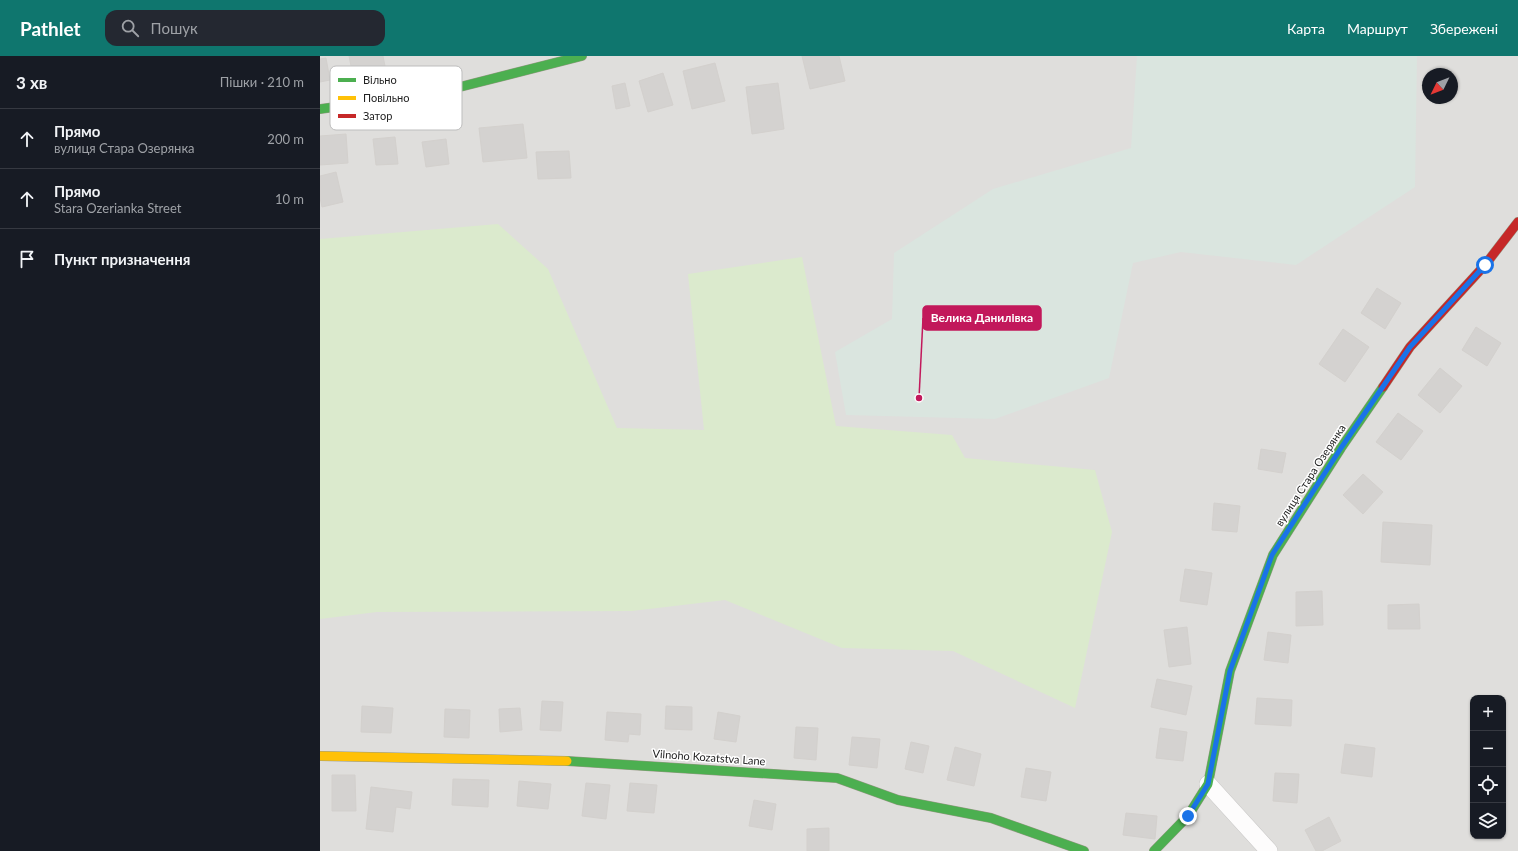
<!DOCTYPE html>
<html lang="uk">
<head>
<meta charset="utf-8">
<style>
	body { margin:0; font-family:Lato,sans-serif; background:#242831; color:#f1f3f6 }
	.controls { position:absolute; right:12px; bottom:12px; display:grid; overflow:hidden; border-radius:8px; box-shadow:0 1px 3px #0004 }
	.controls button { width:36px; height:36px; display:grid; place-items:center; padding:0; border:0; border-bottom:1px solid #363941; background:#171b24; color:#f1f3f6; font:20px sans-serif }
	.compass { position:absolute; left:1102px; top:12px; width:36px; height:36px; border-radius:50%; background:#171b24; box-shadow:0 1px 3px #0004; rotate:227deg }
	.stop { position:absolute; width:12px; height:12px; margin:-9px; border:3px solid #1a73e8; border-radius:50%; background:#fff }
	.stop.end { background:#1a73e8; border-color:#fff; box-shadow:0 1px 4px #0008 }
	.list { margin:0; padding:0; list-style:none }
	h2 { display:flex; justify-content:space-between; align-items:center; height:52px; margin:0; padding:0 16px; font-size:17px }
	h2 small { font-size:13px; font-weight:400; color:#9ea1a6 }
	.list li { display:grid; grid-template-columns:26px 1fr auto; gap:12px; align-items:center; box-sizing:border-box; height:60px; padding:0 16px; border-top:1px solid #363941 }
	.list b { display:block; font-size:15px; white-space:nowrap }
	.list p { margin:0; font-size:13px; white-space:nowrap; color:#9ea1a6 }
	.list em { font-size:13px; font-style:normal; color:#9ea1a6 }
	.icon { flex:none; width:22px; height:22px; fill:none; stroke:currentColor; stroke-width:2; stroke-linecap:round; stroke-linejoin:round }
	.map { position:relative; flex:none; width:1198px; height:795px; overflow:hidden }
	header { display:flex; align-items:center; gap:24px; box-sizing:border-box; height:56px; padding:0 20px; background:#0f766e; color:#fff }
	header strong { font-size:19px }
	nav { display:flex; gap:22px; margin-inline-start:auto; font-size:14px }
	.search { width:280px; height:36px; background:#242831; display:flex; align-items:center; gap:10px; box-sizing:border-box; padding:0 14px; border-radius:12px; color:#9ea1a6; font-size:15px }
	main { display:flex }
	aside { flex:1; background:#171b24 }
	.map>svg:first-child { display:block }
	.residential { fill:#dfdedc; fill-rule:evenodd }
	.grass { fill:#dbeacd }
	.wetland { fill:#dae5df }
	.building { fill:#d4d2d0; stroke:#d3d0cd }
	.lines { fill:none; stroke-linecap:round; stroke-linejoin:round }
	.street-casing { stroke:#c7c6c5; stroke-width:18 }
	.fast-casing { stroke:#969984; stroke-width:10 }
	.slow-casing { stroke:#969984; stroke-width:10 }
	.jam-casing { stroke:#969984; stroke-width:10 }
	.street { stroke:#fdfcfc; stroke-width:17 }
	.fast { stroke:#4caf50; stroke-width:9 }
	.slow { stroke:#ffc107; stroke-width:9 }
	.jam { stroke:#c62828; stroke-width:9 }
	.route { stroke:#1a73e8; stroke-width:5 }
	.labels { text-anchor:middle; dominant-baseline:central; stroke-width:3; stroke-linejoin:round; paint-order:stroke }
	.street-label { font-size:11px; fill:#222; stroke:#fff }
	.key { fill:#fff; stroke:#bdbdbd; stroke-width:1 }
	.key-label { font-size:11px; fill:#222 }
	.leader { fill:none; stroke:#c2185b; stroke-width:1.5 }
	.callout-dot { fill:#c2185b; stroke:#fff; stroke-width:1.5 }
	.callout { fill:#c2185b; stroke:#c2185b; stroke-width:1.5 }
	.callout-label { font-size:12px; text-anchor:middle; font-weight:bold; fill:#fff }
</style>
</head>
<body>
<header>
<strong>Pathlet</strong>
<div class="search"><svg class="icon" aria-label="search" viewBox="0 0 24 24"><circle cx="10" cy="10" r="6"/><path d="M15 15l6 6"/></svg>Пошук</div>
<nav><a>Карта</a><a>Маршрут</a><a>Збережені</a></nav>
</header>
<main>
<aside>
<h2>3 хв<small>Пішки · 210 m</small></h2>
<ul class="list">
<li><svg class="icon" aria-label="ahead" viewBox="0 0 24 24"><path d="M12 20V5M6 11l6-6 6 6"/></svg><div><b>Прямо</b><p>вулиця Стара Озерянка</p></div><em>200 m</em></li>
<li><svg class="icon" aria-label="ahead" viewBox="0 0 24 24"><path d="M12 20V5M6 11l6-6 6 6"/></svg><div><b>Прямо</b><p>Stara Ozerianka Street</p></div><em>10 m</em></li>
<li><svg class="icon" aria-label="arrive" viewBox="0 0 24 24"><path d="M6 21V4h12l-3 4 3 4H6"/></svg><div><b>Пункт призначення</b></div></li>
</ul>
</aside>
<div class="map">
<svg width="1198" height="795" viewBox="0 0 1198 795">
	<rect width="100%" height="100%" fill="#f0eeeb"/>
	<path class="residential" d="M0,0H1198V795H0ZM1108,18H1132V42H1108ZM1153,642H1183V780H1153Z"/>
	<path class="grass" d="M178,168L228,213L297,372L384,374L368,218L482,201L516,370L632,379L645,402L775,414L792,476L755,652L633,595L522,592L405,544L312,555L57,556L0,563V183Z"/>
	<path class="wetland" d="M817,0H1097L1095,131L976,209L861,196L813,207L789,322L675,363L526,359L515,296L572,263L574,197L673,133L811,92Z"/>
	<g class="building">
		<path d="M29,0H63L65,10L32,15Z"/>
		<path d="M482,0H519L525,25L490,33Z"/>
		<path d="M6,2L10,24L0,26V3Z"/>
		<path d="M395,7L405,45L372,53L363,15Z"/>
		<path d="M343,17L353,49L328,56L319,25Z"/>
		<path d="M305,27L310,50L296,53L292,30Z"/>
		<path d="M458,27L464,73L432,78L426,31Z"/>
		<path d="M203,68L207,102L163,106L159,72Z"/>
		<path d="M26,78L28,107L0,109V80Z"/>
		<path d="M75,81L78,108L56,109L53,83Z"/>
		<path d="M126,83L129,108L106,111L102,86Z"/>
		<path d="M249,95L251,122L218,123L216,96Z"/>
		<path d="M16,116L23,146L2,151L0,142V120Z"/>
		<path d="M1057,232L1081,247L1065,273L1041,257Z"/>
		<path d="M1156,271L1181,287L1167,310L1142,294Z"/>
		<path d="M1023,273L1049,291L1025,326L999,308Z"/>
		<path d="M1120,312L1142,330L1120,357L1098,339Z"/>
		<path d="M1078,357L1103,375L1081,404L1056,386Z"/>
		<path d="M941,393L966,397L962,417L938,413Z"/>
		<path d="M1043,418L1063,436L1043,458L1023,439Z"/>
		<path d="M894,447L920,450L917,476L892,474Z"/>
		<path d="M1063,466L1112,469L1110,509L1061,506Z"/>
		<path d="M865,513L892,517L887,549L860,545Z"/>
		<path d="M1002,535L1003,569L976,570V536Z"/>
		<path d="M1099,548L1100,573H1068V549Z"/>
		<path d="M867,571L871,608L849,611L844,574Z"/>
		<path d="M948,576L971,579L968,607L944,604Z"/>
		<path d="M837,623L872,630L866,659L831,651Z"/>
		<path d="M937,642L972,644L971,670L935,668Z"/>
		<path d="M222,645L243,646L241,675L220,674Z"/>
		<path d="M42,650L73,652L71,677L41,676Z"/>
		<path d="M346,650L372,651V674L345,673Z"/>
		<path d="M200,652L202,674L180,676L179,653Z"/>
		<path d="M125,653L150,654L149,682L124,681Z"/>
		<path d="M287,656L321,658L320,679L309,678L308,686L285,684Z"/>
		<path d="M398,656L420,660L416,686L394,683Z"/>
		<path d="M476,671L498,672L496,704L474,702Z"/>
		<path d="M840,672L867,676L863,705L836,702Z"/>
		<path d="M532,681L560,683L557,712L529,709Z"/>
		<path d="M591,686L609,690L603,717L585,713Z"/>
		<path d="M1025,688L1055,692L1052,721L1021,717Z"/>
		<path d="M635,691L661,698L654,730L627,724Z"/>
		<path d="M706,712L731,716L726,745L701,741Z"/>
		<path d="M955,717L979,718L977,747L953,745Z"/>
		<path d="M12,719H35L36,755H12Z"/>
		<path d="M133,723L169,724L168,751L132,749Z"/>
		<path d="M199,725L231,728L228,753L197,750Z"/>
		<path d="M266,727L290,729L286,763L262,760Z"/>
		<path d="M310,727L337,729L334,757L307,755Z"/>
		<path d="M51,731L92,736L90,753L76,751L73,776L46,773Z"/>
		<path d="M434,744L456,748L452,774L429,770Z"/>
		<path d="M806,757L837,760L835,783L803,779Z"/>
		<path d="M1009,761L1021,785L1002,795H996L985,774Z"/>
		<path d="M509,772V795H487V773Z"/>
	</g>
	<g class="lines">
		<defs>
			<path id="street" d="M888,728L949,795"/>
			<g id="fast">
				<path d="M0,53L116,37L262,0"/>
				<path d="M247,705L517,722L578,744L671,762L764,795"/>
				<path d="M834,795L868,760L888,728L910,615L953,499L1021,392L1063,331"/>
			</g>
			<path id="slow" d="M0,700L247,705"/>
			<path id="jam" d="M1063,331L1090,291L1165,209L1198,166"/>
		</defs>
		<use href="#street" class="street-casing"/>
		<use href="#fast" class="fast-casing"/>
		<use href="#slow" class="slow-casing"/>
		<use href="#jam" class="jam-casing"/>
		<use href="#street" class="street"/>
		<use href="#fast" class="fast"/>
		<use href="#slow" class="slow"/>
		<use href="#jam" class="jam"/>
	</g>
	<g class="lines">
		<path class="route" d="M868,760L888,728L910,615L952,499L1021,392L1090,291L1165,209"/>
	</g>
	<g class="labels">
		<g class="street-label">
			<text transform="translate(990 419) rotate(-57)">вулиця Стара Озерянка</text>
			<text transform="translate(389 701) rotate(4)">Vilnoho Kozatstva Lane</text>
		</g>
	</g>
	<rect x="10" y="10" width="132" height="64" rx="6" class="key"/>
	<rect x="18" y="22" width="18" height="4" fill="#4caf50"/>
	<rect x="18" y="40" width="18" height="4" fill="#ffc107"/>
	<rect x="18" y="58" width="18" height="4" fill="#c62828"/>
	<g class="key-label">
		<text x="43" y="28">Вільно</text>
		<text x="43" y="46">Повільно</text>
		<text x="43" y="64">Затор</text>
	</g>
	<path class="leader" d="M599 342L603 262"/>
	<circle class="callout-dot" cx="599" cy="342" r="4"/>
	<rect class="callout" x="603" y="250" width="118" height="24" rx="4"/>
	<g class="callout-label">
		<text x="662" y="266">Велика Данилівка</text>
	</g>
</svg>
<div class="controls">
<button>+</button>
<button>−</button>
<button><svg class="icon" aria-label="locate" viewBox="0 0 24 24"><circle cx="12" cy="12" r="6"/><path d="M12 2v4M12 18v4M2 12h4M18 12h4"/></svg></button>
<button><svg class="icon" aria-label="layers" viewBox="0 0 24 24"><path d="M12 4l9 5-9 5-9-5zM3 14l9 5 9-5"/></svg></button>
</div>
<svg class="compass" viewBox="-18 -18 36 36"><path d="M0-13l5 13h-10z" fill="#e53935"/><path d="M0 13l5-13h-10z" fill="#9ea1a6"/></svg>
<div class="stop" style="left:1165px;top:209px"></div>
<div class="stop end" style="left:868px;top:760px"></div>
</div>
</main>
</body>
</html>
